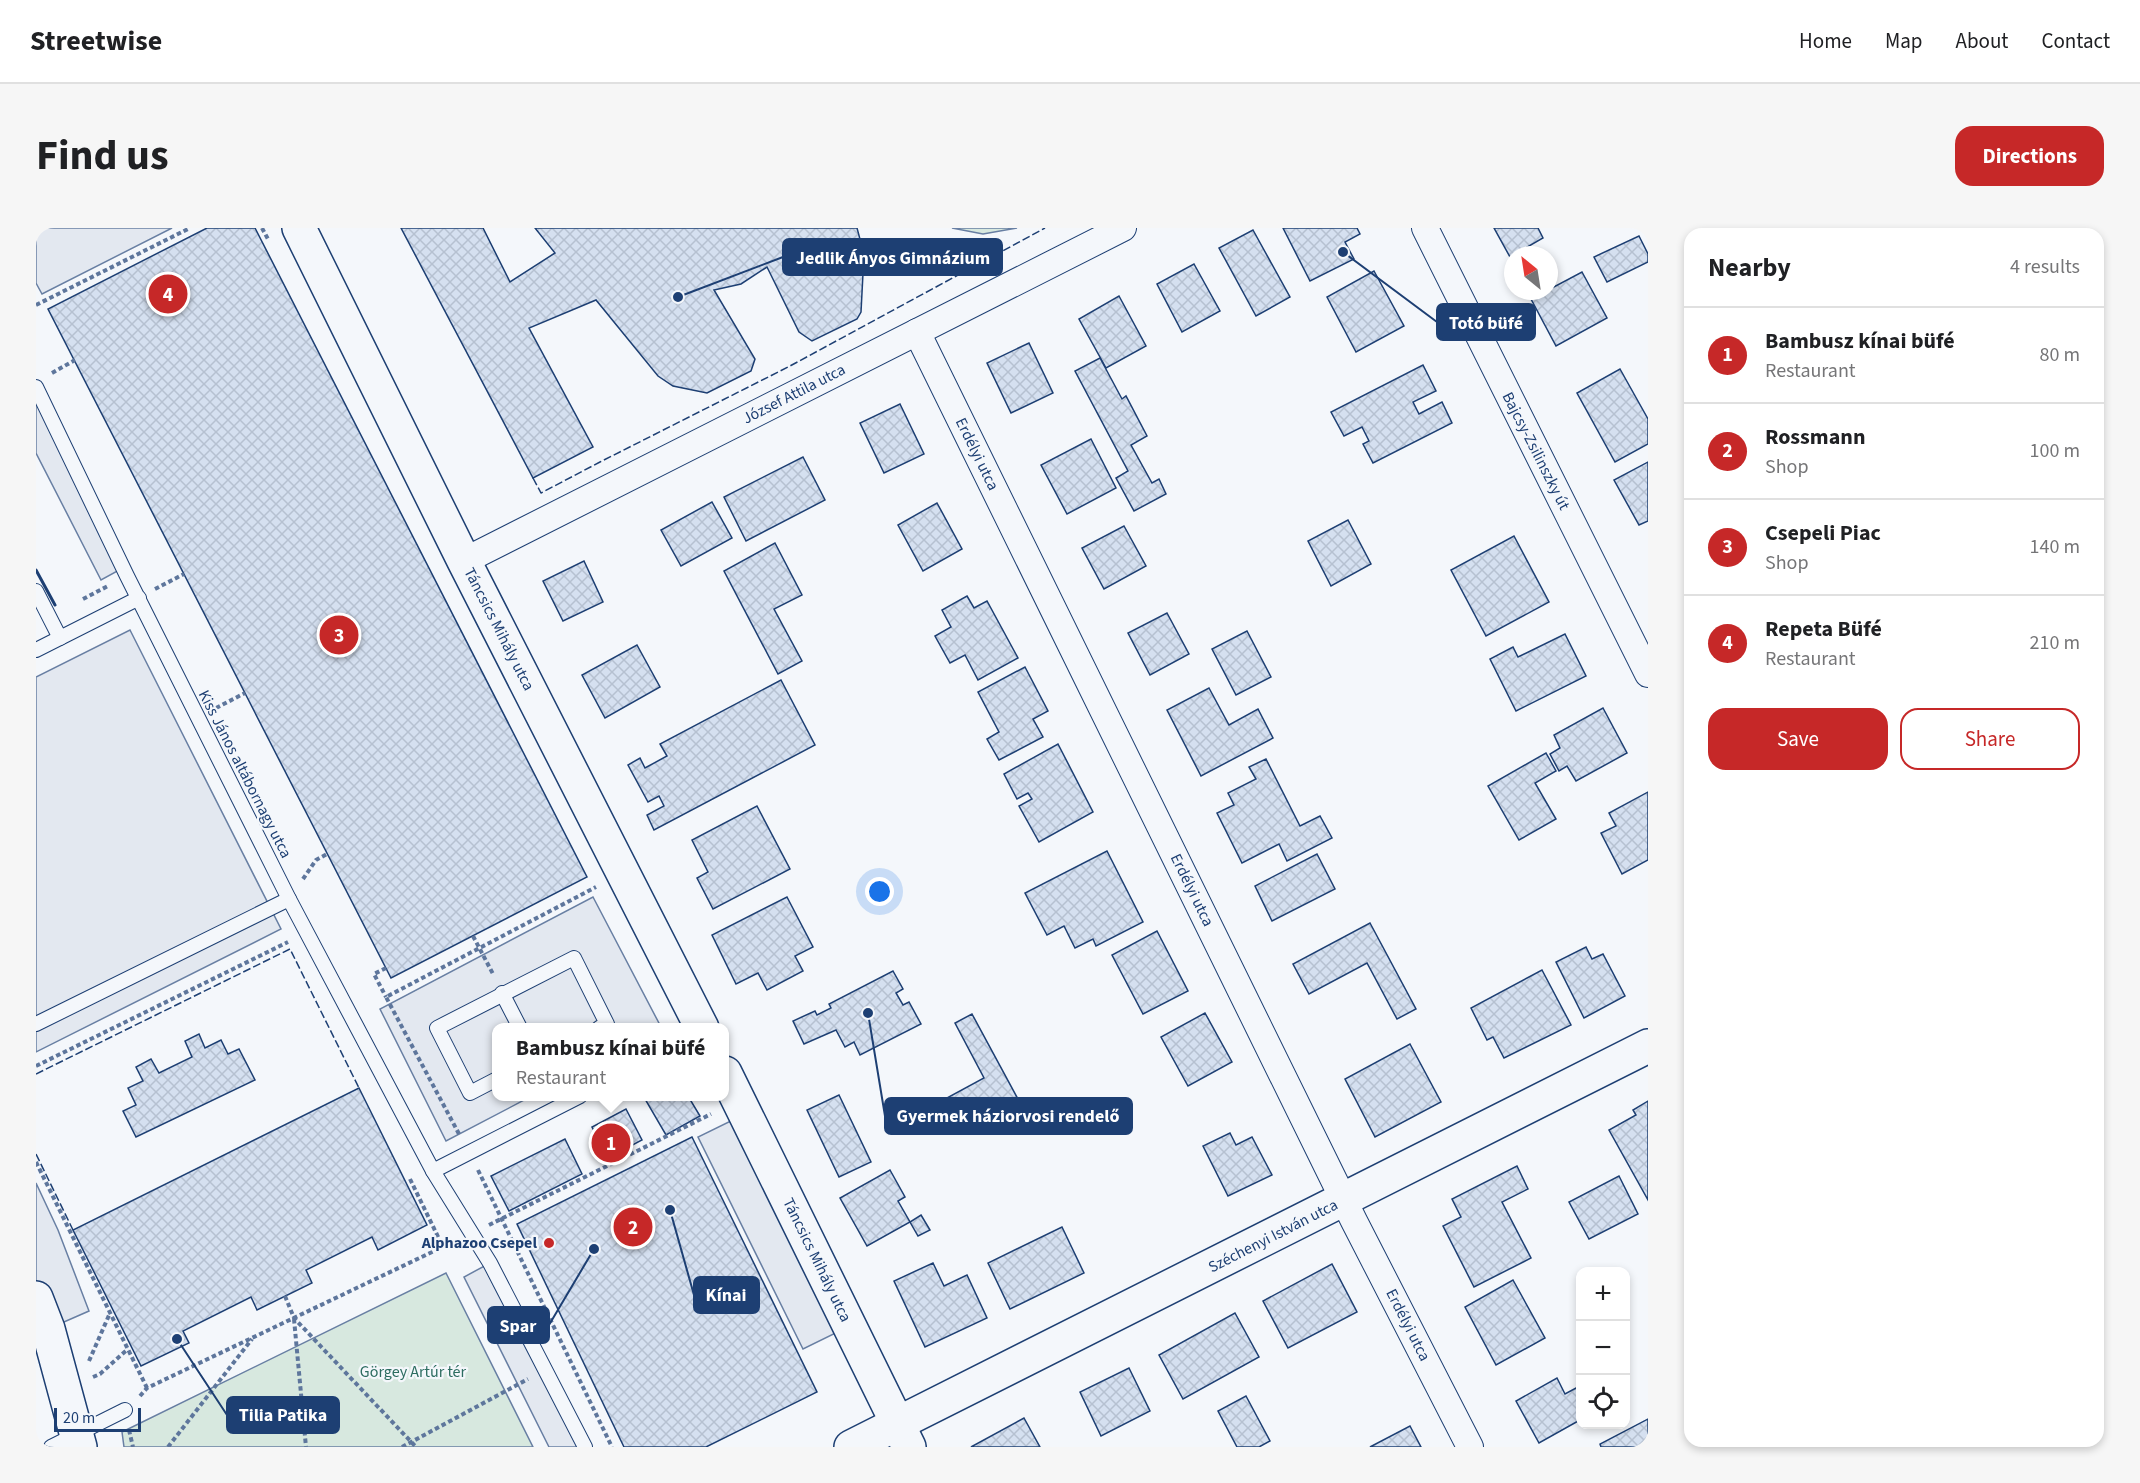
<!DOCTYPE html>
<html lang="en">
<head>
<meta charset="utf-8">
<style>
	body { margin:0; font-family:"Source Sans 3",sans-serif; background:#f6f6f6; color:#202124 }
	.controls { position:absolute; right:18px; bottom:18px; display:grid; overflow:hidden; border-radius:12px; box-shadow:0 3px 9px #0003 }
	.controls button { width:54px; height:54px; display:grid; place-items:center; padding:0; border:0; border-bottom:2px solid #e0e0e0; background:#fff; color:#202124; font:30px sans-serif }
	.compass { position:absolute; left:1468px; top:18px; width:54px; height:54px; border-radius:50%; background:#fff; box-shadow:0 3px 9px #0003; rotate:330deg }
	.scale { position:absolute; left:18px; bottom:15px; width:87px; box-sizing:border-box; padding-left:6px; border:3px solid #1d3f73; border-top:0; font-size:16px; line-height:21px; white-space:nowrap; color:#1d3f73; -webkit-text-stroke:4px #f4f7fb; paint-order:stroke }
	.you { position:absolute; left:844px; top:664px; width:21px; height:21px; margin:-15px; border:4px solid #fff; border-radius:50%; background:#1a73e8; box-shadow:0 0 0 9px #1a73e833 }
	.badge { display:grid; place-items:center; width:39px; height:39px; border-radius:50%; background:#c62828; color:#fff; font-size:20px; font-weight:700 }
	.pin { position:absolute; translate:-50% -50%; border:3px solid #fff; box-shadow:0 2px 6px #0006 }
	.popup { position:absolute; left:456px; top:795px; width:237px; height:78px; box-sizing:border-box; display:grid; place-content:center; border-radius:12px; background:#fff; filter:drop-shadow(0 2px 4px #0005); font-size:20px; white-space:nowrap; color:#757577 }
	.popup b { font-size:22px; color:#202124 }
	.popup::after { content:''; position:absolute; left:50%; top:100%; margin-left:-12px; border:12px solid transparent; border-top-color:#fff }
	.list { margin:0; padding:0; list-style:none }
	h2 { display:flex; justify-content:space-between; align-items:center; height:78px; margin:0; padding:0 24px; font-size:26px }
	h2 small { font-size:20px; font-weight:400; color:#757577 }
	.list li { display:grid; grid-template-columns:39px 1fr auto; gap:18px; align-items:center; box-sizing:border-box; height:96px; padding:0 24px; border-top:2px solid #e0e0e0 }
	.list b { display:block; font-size:22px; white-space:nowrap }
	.list p { margin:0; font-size:20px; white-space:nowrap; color:#757577 }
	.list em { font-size:20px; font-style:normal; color:#757577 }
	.actions { display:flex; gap:12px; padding:18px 24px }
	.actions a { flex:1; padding:14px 0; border:2px solid #c62828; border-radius:18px; text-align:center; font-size:21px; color:#c62828 }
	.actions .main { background:#c62828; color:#fff }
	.icon { flex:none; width:33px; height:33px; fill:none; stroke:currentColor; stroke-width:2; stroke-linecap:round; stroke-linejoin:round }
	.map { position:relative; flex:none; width:1612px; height:1219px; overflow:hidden; border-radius:18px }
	header { display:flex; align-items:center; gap:36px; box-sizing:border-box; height:84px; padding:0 30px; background:#fff; border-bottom:2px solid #e0e0e0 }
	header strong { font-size:28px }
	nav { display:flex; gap:33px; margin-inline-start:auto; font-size:21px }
	.intro { display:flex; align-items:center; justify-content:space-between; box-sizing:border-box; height:144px; padding:0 36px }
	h1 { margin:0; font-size:42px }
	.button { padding:15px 27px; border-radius:18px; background:#c62828; color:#fff; font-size:21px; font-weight:700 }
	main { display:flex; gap:36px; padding:0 36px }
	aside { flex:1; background:#fff; border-radius:18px; box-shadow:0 3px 9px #0003 }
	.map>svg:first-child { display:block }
	.green { fill:#d7e8df; stroke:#687fa3; stroke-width:1.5 }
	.parking { fill:#e3e8f0; stroke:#687fa3; stroke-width:1.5 }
	.building { fill:url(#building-cross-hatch); stroke:#1d3f73; stroke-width:1.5 }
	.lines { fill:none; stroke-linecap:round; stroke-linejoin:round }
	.lane-casing { stroke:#1d3f73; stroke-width:16 }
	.street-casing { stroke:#1d3f73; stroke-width:28 }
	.secondary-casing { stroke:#1d3f73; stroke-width:36 }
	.path { stroke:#5e769c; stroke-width:4; stroke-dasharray:4.5 3; stroke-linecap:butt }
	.lane { stroke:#f4f7fb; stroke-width:14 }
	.street { stroke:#f4f7fb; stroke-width:26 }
	.secondary { stroke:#f4f7fb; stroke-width:33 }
	.fence { stroke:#1d3f73; stroke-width:1.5; stroke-dasharray:8 3; stroke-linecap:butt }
	.wall { stroke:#1d3f73; stroke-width:3 }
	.poi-dot { fill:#c62828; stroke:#f4f7fb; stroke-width:2 }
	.labels { text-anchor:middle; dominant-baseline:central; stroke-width:4.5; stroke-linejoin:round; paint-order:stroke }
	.street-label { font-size:16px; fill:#1d3f73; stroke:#f4f7fb }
	.poi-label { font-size:16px; font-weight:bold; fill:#1d3f73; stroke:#f4f7fb; text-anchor:end }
	.park-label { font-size:16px; fill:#2c6c60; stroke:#f4f7fb }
	.leader { fill:none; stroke:#1d3f73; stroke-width:2 }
	.callout-dot { fill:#1d3f73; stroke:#f4f7fb; stroke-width:2 }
	.callout { fill:#1d3f73; stroke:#1d3f73; stroke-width:2 }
	.callout-label { font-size:18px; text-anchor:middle; font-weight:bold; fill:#fff }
</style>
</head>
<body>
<header>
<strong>Streetwise</strong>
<nav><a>Home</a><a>Map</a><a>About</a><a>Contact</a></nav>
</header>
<div class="intro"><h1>Find us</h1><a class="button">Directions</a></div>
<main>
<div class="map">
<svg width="1612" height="1219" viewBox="0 0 1612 1219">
	<defs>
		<pattern id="building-cross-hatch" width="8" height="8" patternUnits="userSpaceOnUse" patternTransform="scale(1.5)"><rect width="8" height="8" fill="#d5e0f0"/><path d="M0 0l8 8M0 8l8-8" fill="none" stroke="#b6c1d1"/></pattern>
	</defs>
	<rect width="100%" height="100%" fill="#f4f7fb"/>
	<g class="green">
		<path d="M916,0H981L947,6Z"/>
		<path d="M410,1045L497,1219H88L86,1204Z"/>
	</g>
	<g class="parking">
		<path d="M0,0H136L6,66L0,55Z"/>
		<path d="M0,159L87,340L65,352L0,225Z"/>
		<path d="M94,402L245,701L0,824V449Z"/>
		<path d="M557,669L625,799L461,800V868L494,869L410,913L344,781Z"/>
		<path d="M709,886L814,1098L767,1121L662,909Z"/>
		<path d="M0,955L22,1002L53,1083L12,1101L0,1070Z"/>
		<path d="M454,1035L549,1219H513L428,1049Z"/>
	</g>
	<g class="building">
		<path d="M171,0H219L551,649L355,750L12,81Z"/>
		<path d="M365,0H447L474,54L519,25L499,0H821L828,26L825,84L821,91L776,113L763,104L731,39L705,56L678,62L719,131L715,143L671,165L637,158L622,148L560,72L493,100L557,219L497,250Z"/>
		<path d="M1247,0H1321L1324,6L1309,14L1318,31L1274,53Z"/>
		<path d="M1458,0H1502L1507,10L1474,29Z"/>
		<path d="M1217,2L1254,69L1220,88L1183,20Z"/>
		<path d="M1603,8L1612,26V34L1571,54L1558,29Z"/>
		<path d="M1158,36L1184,83L1146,104L1121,56Z"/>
		<path d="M1338,43L1368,98L1320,124L1291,69Z"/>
		<path d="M1546,44L1571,90L1520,118L1495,71Z"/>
		<path d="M1083,68L1110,118L1070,140L1043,91Z"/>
		<path d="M993,115L1017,165L975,185L951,135Z"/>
		<path d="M1064,130L1086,171L1090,168L1111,208L1095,217L1116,255L1123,251L1130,266L1098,283L1080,250L1092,243L1039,143Z"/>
		<path d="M1387,137L1400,163L1377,174L1383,186L1406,174L1416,195L1337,235L1327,216L1333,213L1326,199L1308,208L1295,184Z"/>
		<path d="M1584,141L1612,191V216L1579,234L1541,165Z"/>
		<path d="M864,176L888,226L848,245L824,195Z"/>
		<path d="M1055,211L1080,260L1031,286L1005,237Z"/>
		<path d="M767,229L789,272L710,313L688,269Z"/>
		<path d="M1612,234V293L1603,297L1578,252Z"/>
		<path d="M676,274L696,310L645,338L625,302Z"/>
		<path d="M901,275L926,321L887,343L862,297Z"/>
		<path d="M1312,292L1335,336L1295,358L1272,313Z"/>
		<path d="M1088,298L1110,338L1068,361L1046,320Z"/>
		<path d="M1478,308L1513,374L1450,408L1415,342Z"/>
		<path d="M739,315L766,367L738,381L766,433L742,446L688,343Z"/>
		<path d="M548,333L567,374L527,393L507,353Z"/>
		<path d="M931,368L938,380L951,373L982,430L942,452L929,427L914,435L899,408L915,399L906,382Z"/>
		<path d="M1131,385L1153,426L1114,447L1092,405Z"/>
		<path d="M1211,403L1235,449L1200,467L1176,421Z"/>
		<path d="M1529,406L1550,448L1480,483L1454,431L1477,419L1482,429Z"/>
		<path d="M601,417L624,459L569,490L546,447Z"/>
		<path d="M989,439L1012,483L997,491L1007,509L963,532L951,511L963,504L942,464Z"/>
		<path d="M745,452L779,517L618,602L611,587L628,578L623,568L612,574L592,537L604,530L609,540L631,528L624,516Z"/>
		<path d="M1173,460L1193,497L1222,481L1237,510L1165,548L1131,482Z"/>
		<path d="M1567,480L1591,525L1540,553L1531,538L1523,543L1514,526L1524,520L1518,507Z"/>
		<path d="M1022,516L1057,584L1003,614L983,578L996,571L992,565L981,571L968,546Z"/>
		<path d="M1510,525L1520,543L1499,555L1520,591L1483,612L1452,558Z"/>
		<path d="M1230,531L1264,598L1284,588L1296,610L1251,633L1243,616L1206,635L1181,585L1198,577L1192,565L1220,551L1213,539Z"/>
		<path d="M1612,564V632L1586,646L1565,605L1580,598L1573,585Z"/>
		<path d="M721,578L754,641L677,681L661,650L672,644L656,612Z"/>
		<path d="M1071,623L1107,694L1060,718L1057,711L1039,720L1028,698L1011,707L989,665Z"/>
		<path d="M1281,626L1299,661L1236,693L1219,658Z"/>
		<path d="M751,669L777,719L759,728L767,743L731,762L722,745L700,756L676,707Z"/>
		<path d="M1334,695L1380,781L1361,791L1331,735L1273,766L1257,736Z"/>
		<path d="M1121,703L1152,763L1107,786L1076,727Z"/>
		<path d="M1550,719L1556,731L1567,726L1589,768L1548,790L1520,734Z"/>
		<path d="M1506,742L1535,797L1468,830L1457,809L1451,812L1435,780Z"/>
		<path d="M857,743L867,761L860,765L867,777L873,774L885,796L824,827L818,814L809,819L800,802L768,816L757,793L779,783L781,787L795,780L793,776Z"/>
		<path d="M1169,785L1196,834L1152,858L1125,809Z"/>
		<path d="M936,786L983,873L927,903L909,871L948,850L919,795Z"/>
		<path d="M163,806L169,820L185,812L192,826L203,821L219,852L100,909L87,883L100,877L92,860L107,853L100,839L115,831L123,845L156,829L149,813Z"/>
		<path d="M1374,816L1405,874L1339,909L1309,851Z"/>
		<path d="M323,860L391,997L342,1022L336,1009L270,1042L276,1055L221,1082L215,1069L147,1103L153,1115L105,1138L37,1002Z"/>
		<path d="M803,867L835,934L803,949L771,882Z"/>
		<path d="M613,868H652L664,888L630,907L609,871Z"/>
		<path d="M1612,873V972L1573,902L1600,887L1597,882Z"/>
		<path d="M590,881L606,912L572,930L556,899Z"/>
		<path d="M1194,905L1200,917L1216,909L1236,947L1192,968L1167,918Z"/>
		<path d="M656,909L781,1164L670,1219H588L481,996Z"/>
		<path d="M529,911L546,946L473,983L455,948Z"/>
		<path d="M1481,938L1492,961L1466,974L1495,1030L1438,1059L1407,998L1425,989L1416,971Z"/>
		<path d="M854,942L869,969L862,973L874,994L831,1018L804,970Z"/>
		<path d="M1583,948L1602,986L1553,1011L1533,974Z"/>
		<path d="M885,987L894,1002L882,1008L874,994Z"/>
		<path d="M1026,999L1048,1045L974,1081L952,1035Z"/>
		<path d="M897,1035L908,1058L931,1047L951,1090L889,1119L858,1053Z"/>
		<path d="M1296,1036L1321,1084L1252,1120L1227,1073Z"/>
		<path d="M1477,1052L1509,1110L1460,1137L1429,1079Z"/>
		<path d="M1199,1085L1223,1129L1147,1171L1123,1127Z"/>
		<path d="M1093,1140L1114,1183L1065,1208L1044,1164Z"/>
		<path d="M1521,1150L1529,1166L1540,1160L1544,1167V1192L1503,1215L1480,1173Z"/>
		<path d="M1210,1168L1234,1213L1223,1219H1201L1182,1183Z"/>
		<path d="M988,1190L1004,1219H935Z"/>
		<path d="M1612,1191V1219H1565L1564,1216Z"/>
		<path d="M1374,1198L1385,1219H1334Z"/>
	</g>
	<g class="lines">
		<defs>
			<g id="lane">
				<path d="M0,159L91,348L253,671L397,943L454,1035L549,1219"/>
				<path d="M0,363L24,410"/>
				<path d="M0,422L103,370"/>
				<path d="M466,765L484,800"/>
				<path d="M0,796L253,671"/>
				<path d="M461,851L434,865L401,800L538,730L571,796L563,800"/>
				<path d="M397,943L544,868"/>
				<path d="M15,1219L89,1182"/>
			</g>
			<g id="street">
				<path d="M1389,0L1612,446"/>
				<path d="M881,104L1318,993L1434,1219"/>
				<path d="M428,333L1087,0"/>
			</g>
			<g id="secondary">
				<path d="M263,0L428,333L666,800"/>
				<path d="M689,845L873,1219"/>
				<path d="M0,1070L12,1101L44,1219"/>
				<path d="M815,1219L1612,818"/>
			</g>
		</defs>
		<use href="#lane" class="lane-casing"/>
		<use href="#street" class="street-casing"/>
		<use href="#secondary" class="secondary-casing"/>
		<g class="path">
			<path d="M226,0L233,13"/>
			<path d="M0,77L154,0"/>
			<path d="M16,145L39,132"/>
			<path d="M119,361L148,346"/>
			<path d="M47,371L72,358"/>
			<path d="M180,480L209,465"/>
			<path d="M267,651L280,632L291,626"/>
			<path d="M437,708L457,746"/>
			<path d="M350,740L338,746L350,769"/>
			<path d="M0,838L252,714"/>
			<path d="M423,906L350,769L560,659"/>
			<path d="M0,934L111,1160"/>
			<path d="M442,942L576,1219"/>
			<path d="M374,951L407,1019"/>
			<path d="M453,997L675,886"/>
			<path d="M249,1068L258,1090L380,1219"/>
			<path d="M258,1091L270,1219"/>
			<path d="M53,1133L74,1085"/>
			<path d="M57,1149L64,1146L92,1121"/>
			<path d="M104,1168L111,1160L417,1014"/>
			<path d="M93,1202L97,1219"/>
			<path d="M132,1219L216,1111"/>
			<path d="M366,1219L492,1151"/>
		</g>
		<use href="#lane" class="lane"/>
		<use href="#street" class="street"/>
		<use href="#secondary" class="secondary"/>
		<g class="fence">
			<path d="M497,250L505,265L564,234L754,138L1009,0"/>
			<path d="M0,846L254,721L323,860"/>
			<path d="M0,926L37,1002"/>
		</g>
		<path class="wall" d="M0,342L19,377"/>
	</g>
	<circle class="poi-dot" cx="513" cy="1015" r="6"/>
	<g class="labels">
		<g class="street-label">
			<text transform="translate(758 166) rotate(-27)">József Attila utca</text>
			<text transform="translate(1500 223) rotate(63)">Bajcsy-Zsilinszky út</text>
			<text transform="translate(941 226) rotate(64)">Erdélyi utca</text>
			<text transform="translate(463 401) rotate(63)">Táncsics Mihály utca</text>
			<text transform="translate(209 546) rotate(63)">Kiss János altábornagy utca</text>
			<text transform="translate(1156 662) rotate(64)">Erdélyi utca</text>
			<text transform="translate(1237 1008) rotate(-27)">Széchenyi István utca</text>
			<text transform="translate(781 1032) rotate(64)">Táncsics Mihály utca</text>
			<text transform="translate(1372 1097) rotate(63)">Erdélyi utca</text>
		</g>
		<g class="poi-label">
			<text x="501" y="1015">Alphazoo Csepel</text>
		</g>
		<g class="park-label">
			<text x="377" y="1144">Görgey Artúr tér</text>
		</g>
	</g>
	<path class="leader" d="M642 69L747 29M1307 24L1401 94M832 785L849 888M634 982L658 1067M558 1021L513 1097M141 1111L191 1187"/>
	<g class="callout-dot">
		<circle cx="642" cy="69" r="6"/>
		<circle cx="1307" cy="24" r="6"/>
		<circle cx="832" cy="785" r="6"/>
		<circle cx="634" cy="982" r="6"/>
		<circle cx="558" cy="1021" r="6"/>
		<circle cx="141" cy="1111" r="6"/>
	</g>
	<g class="callout">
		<rect x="747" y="11" width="219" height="36" rx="6"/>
		<rect x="1401" y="76" width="98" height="36" rx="6"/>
		<rect x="849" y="870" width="247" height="36" rx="6"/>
		<rect x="658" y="1049" width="65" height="36" rx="6"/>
		<rect x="452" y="1079" width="61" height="36" rx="6"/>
		<rect x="191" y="1169" width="112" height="36" rx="6"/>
	</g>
	<g class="callout-label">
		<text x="857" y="36">Jedlik Ányos Gimnázium</text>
		<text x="1450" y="101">Totó büfé</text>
		<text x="972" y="894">Gyermek háziorvosi rendelő</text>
		<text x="690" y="1073">Kínai</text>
		<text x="482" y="1104">Spar</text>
		<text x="247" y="1193">Tilia Patika</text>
	</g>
</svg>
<div class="controls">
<button>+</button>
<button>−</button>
<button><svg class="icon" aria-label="locate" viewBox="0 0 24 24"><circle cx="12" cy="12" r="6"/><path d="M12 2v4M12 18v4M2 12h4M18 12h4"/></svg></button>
</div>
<svg class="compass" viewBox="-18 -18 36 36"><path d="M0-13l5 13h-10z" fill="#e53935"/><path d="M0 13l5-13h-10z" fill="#757577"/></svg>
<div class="scale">20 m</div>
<div class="you"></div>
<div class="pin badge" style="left:575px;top:915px">1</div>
<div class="popup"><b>Bambusz kínai büfé</b>Restaurant</div>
<div class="pin badge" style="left:597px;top:999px">2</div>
<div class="pin badge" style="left:303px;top:407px">3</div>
<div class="pin badge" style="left:132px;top:66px">4</div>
</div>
<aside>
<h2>Nearby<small>4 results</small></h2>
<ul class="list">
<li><span class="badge">1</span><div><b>Bambusz kínai büfé</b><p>Restaurant</p></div><em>80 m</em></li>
<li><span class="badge">2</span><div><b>Rossmann</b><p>Shop</p></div><em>100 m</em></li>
<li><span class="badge">3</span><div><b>Csepeli Piac</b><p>Shop</p></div><em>140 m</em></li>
<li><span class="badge">4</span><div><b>Repeta Büfé</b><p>Restaurant</p></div><em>210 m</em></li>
</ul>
<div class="actions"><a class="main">Save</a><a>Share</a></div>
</aside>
</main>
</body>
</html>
